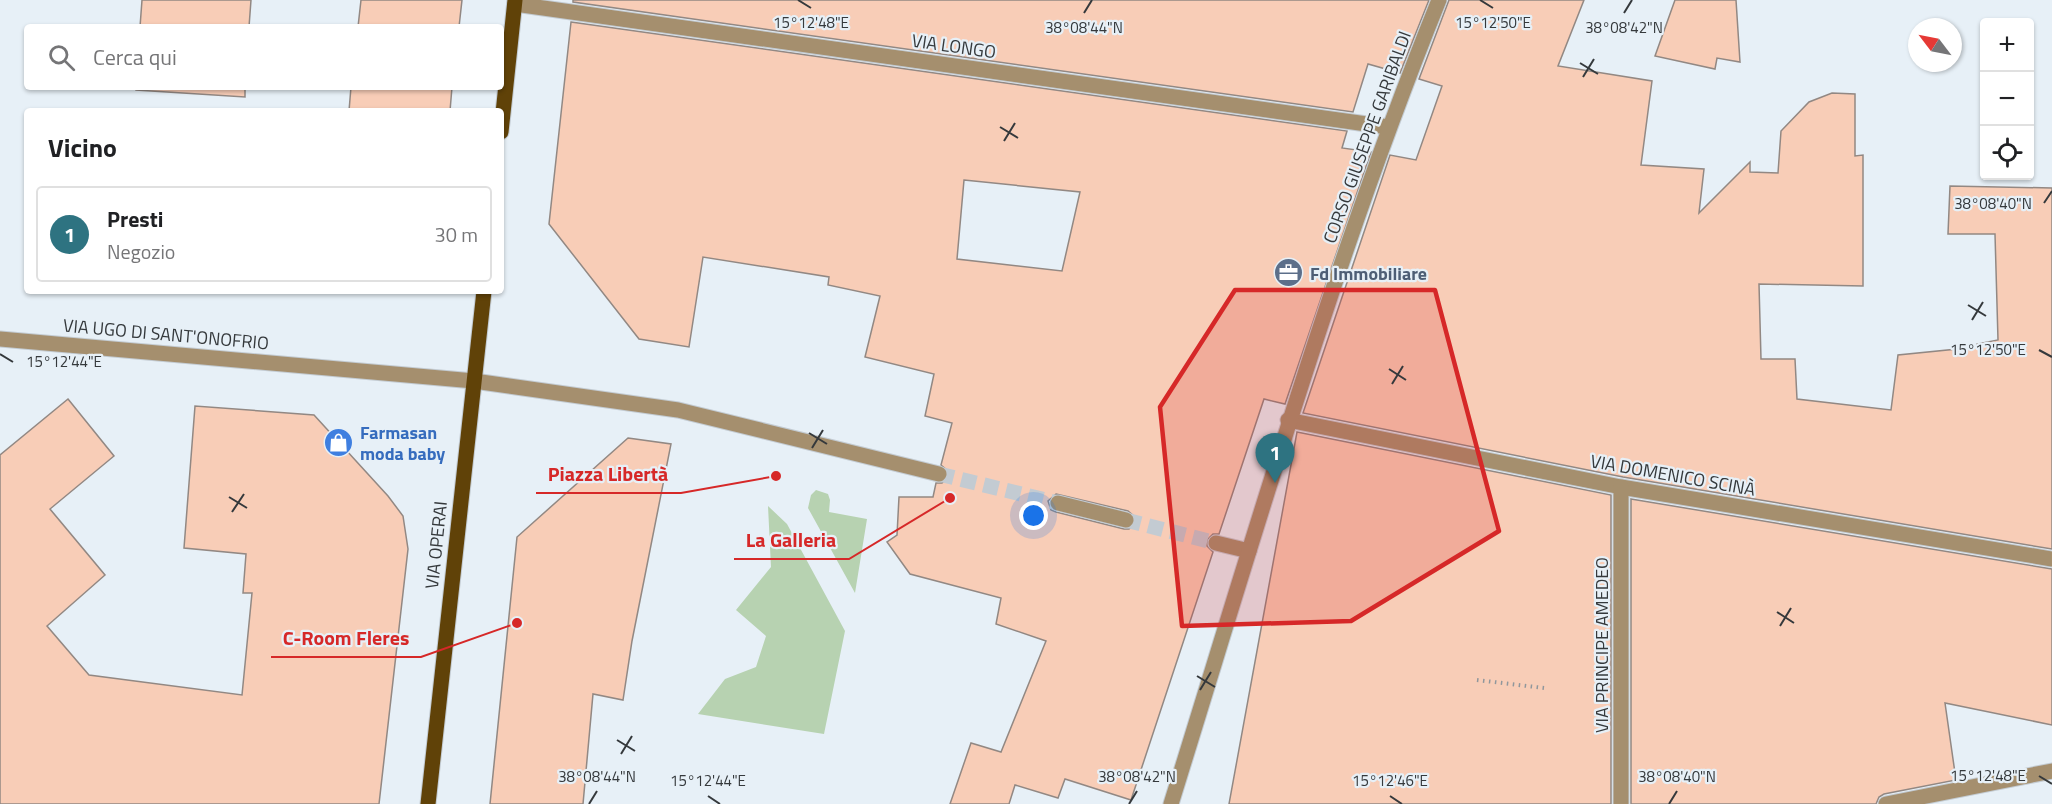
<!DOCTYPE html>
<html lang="it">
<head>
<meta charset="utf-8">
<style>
	body { margin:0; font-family:"Titillium Web",sans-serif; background:#f2f2f2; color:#202124 }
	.controls { position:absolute; right:18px; top:18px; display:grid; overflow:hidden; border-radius:6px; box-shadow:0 2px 4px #0004 }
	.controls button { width:54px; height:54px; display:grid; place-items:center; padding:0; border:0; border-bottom:2px solid #e0e0e0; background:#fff; color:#202124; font:30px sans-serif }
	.compass { position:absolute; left:1908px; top:18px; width:54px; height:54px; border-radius:50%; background:#fff; box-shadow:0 2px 4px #0004; rotate:302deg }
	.you { position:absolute; left:1034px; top:516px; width:21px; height:21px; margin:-15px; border:4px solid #fff; border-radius:50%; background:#1a73e8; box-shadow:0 0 0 9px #1a73e833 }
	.badge { display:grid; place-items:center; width:39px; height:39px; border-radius:50%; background:#2e7381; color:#fff; font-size:20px; font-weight:700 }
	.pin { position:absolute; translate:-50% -50px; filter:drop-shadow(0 2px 3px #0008) }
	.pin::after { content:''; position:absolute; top:32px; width:21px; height:18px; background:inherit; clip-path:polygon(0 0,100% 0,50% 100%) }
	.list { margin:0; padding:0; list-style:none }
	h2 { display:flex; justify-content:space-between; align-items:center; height:78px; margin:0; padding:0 24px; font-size:26px }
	h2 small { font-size:20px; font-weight:400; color:#757577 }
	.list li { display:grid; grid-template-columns:39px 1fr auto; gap:18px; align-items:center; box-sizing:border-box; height:96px; margin:0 12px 12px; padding:0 12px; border:2px solid #e0e0e0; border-radius:6px }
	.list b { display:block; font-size:22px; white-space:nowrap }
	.list p { margin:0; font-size:20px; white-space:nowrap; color:#757577 }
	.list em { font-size:20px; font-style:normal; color:#757577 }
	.icon { flex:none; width:33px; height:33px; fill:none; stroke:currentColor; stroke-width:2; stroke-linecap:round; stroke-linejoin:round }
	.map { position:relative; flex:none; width:2052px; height:804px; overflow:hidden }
	.search { position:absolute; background:#fff; box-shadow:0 2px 4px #0004; left:24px; top:24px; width:480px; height:66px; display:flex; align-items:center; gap:15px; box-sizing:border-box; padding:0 21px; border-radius:6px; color:#757577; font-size:22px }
	.panel { position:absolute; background:#fff; box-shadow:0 2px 4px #0004; left:24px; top:108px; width:480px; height:186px; border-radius:6px }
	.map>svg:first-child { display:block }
	.green { fill:#b7d2b1 }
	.building { fill:#f8cdb7; stroke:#928883; stroke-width:1.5; fill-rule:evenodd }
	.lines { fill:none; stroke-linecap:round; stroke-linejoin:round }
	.minor-tunnel { stroke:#c3cbd2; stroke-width:15; stroke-dasharray:15 8; stroke-linecap:butt }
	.minor-casing { stroke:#c3cbd2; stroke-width:17 }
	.major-casing { stroke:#c3cbd2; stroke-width:17 }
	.path { stroke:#90979c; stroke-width:4; stroke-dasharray:1.5 4.5; stroke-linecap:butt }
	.minor { stroke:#a58f6e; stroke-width:15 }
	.major { stroke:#604208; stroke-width:15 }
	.marked { fill:#d62828; fill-opacity:0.2; stroke:#d62828; stroke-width:4.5; stroke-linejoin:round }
	.ticks { fill:none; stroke:#35393c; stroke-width:2 }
	.labels { text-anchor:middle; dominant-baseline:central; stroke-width:4.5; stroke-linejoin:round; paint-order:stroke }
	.street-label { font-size:18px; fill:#35393c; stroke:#e7f0f7 }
	.service-label { font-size:18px; font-weight:bold; fill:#4e5e75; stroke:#e7f0f7; text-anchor:start }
	.shop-label { font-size:18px; font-weight:bold; fill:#366cbe; stroke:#e7f0f7; text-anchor:start }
	.ticks-label { font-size:15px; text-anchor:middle; fill:#35393c; stroke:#e7f0f7; stroke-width:4.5; stroke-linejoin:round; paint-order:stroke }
	.leader { fill:none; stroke:#d62828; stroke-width:2 }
	.callout-dot { fill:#d62828; stroke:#e7f0f7; stroke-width:2 }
	.callout-label { font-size:20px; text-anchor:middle; font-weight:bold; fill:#d62828; stroke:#e7f0f7; stroke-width:4.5; stroke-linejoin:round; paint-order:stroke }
</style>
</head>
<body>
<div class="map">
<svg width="2052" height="804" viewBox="0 0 2052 804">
	<rect width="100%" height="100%" fill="#e7f0f7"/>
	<g class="green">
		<path d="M816,490L828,494L830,500L829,512L867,519L855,593L808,508L811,495Z"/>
		<path d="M768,506L787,524L845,631L824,734L698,714L725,679L756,667L766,636L736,610L771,567Z"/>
	</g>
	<g class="building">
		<path d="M142,0H251L249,27H140Z"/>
		<path d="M361,0H462L459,27H358Z"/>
		<path d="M573,0H1429L1400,73L1368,64L1353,112L573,2Z"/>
		<path d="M1449,0H1584L1558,66L1652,81L1641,165L1704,169L1699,213L1750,162V172L1778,173L1781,131L1809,102L1832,93L1855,94V156L1863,155V286L1759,284L1761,359H1795L1797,399L1891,410L1898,355L1977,347V344L1998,340L1995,234H1948L1950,186L2052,188V549L1623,477L1303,413L1390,155L1416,160L1442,86L1419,79Z"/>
		<path d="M1675,0H1736L1740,62L1717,58L1715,69L1655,56Z"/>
		<path d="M571,22L1347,131L1342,148L1371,152L1285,404L1264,399L1219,534H1213L1207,540V546L1213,552L1131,800L1065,779L1058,798L1015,785L1009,804H950L971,743L1001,752L1046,641L996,624L1001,598L910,574L887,542L897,535L899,497H933L936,483H942L948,477V471L941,465L952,423L925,416L934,374L865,357L880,296L828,285L829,277L703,257L689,347L639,339L549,224ZM964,180L1080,192L1062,271L957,259ZM1056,494L1128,511L1135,517V523L1129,529H1124L1056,512L1051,510L1048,501Z"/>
		<path d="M136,87H245V97L136,90Z"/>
		<path d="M351,87H452L450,111H349Z"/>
		<path d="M68,399L114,456L50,509L105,575L47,626L89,675L242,695L252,593H243L246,554L184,548L195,406L314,415L388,496L403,516L408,549L379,804H0V455Z"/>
		<path d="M1297,432L1611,495V804H1229Z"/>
		<path d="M628,438L671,444L632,641L623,700L593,694L583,804H490L517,537Z"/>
		<path d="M1631,499L2052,569V725L1945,703L1956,780L1884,794L1879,797L1876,804H1631Z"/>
	</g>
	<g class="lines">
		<g class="minor-tunnel">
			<path d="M939,474L1058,503"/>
			<path d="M1126,520L1216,543"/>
		</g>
		<defs>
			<g id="minor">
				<path d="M515,4L1388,127"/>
				<path d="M0,339L474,381L678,410L939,474"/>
				<path d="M1288,420L1621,487L2052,559"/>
				<path d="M1621,487V804"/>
				<path d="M1058,503L1126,520"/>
				<path d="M1216,543L1249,551"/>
				<path d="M1171,804C1255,534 1333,262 1439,0"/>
				<path d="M1886,804L2052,771"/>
			</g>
			<g id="major">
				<path d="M501,132L515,0"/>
				<path d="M428,804L484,291"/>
			</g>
		</defs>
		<use href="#minor" class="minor-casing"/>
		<use href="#major" class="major-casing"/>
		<path class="path" d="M1477,680L1544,688"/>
		<use href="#minor" class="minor"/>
		<use href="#major" class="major"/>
	</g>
	<path class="marked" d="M1235,290H1435L1499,531L1351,621L1182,626L1160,407Z"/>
	<path class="ticks" d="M798,0L811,8M1480,0L1493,8M1084,13L1092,0M1624,13L1632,0M1580,63L1598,74M1583,77L1594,59M1000,127L1018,138M1004,141L1015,123M2044,203L2052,191M1968,305L1986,316M1972,320L1983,302M2039,350L2052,357M0,354L13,362M1389,369L1406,380M1392,384L1403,366M809,433L827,444M812,448L823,430M229,497L247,508M232,512L244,494M1777,612L1794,623M1780,626L1791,608M1197,676L1215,687M1200,690L1211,672M617,740L635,751M621,754L632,736M2039,776L2052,784M708,796L720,804M1390,796L1402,804M589,804L597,791M1129,804L1137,791M1669,804L1677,791"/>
	<defs>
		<symbol id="office-disc" viewBox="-11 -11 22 22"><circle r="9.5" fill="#5c6f8a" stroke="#e7f0f7"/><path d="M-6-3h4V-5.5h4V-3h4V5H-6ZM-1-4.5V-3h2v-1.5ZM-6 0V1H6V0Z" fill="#fff"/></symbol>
		<symbol id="shop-disc" viewBox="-11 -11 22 22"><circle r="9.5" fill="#3f7fe0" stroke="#e7f0f7"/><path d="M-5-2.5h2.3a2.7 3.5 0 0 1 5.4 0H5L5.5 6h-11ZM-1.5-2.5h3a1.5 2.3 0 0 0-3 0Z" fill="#fff"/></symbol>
	</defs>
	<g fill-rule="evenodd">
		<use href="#office-disc" x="1272" y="256" width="33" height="33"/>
		<use href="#shop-disc" x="322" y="426" width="33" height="33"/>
	</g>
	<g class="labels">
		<g class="street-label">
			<text transform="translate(954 46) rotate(8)">VIA LONGO</text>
			<text transform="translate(1367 137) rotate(-70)">CORSO GIUSEPPE GARIBALDI</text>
			<text transform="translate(166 334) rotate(5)">VIA UGO DI SANT'ONOFRIO</text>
			<text transform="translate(1673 475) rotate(10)">VIA DOMENICO SCINÀ</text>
			<text transform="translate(436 545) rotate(-84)">VIA OPERAI</text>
			<text transform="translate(1601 645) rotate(-90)">VIA PRINCIPE AMEDEO</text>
		</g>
		<g class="service-label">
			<text x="1310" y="273">Fd Immobiliare</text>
		</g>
		<g class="shop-label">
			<text x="360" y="432">Farmasan<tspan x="360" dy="21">moda baby</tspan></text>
		</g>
	</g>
	<g class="ticks-label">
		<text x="1493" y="28">15°12'50"E</text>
		<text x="811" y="28">15°12'48"E</text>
		<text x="1084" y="33">38°08'44"N</text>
		<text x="1624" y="33">38°08'42"N</text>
		<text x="1993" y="209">38°08'40"N</text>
		<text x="1988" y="355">15°12'50"E</text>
		<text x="64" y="367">15°12'44"E</text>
		<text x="1988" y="781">15°12'48"E</text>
		<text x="597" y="782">38°08'44"N</text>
		<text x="1137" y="782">38°08'42"N</text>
		<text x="1677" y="782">38°08'40"N</text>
		<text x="708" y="786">15°12'44"E</text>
		<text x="1390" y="786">15°12'46"E</text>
	</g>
	<path class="leader" d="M776 476L681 493H536M950 498L849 559H734M517 623L421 657H271"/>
	<g class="callout-dot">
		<circle cx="776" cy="476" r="6"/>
		<circle cx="950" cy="498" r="6"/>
		<circle cx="517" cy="623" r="6"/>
	</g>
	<g class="callout-label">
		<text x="608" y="481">Piazza Libertà</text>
		<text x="791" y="547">La Galleria</text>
		<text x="346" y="645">C-Room Fleres</text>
	</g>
</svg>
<div class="controls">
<button>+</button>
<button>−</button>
<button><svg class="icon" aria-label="locate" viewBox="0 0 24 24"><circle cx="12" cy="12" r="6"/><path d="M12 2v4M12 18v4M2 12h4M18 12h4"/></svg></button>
</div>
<svg class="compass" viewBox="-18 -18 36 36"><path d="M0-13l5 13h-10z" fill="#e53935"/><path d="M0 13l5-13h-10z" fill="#757577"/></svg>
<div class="you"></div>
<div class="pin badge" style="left:1275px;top:483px">1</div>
<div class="search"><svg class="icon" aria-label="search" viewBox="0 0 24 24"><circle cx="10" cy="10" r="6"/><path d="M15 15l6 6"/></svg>Cerca qui</div>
<section class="panel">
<h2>Vicino<small></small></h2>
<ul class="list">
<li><span class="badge">1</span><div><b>Presti</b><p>Negozio</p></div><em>30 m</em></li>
</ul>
</section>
</div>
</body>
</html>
